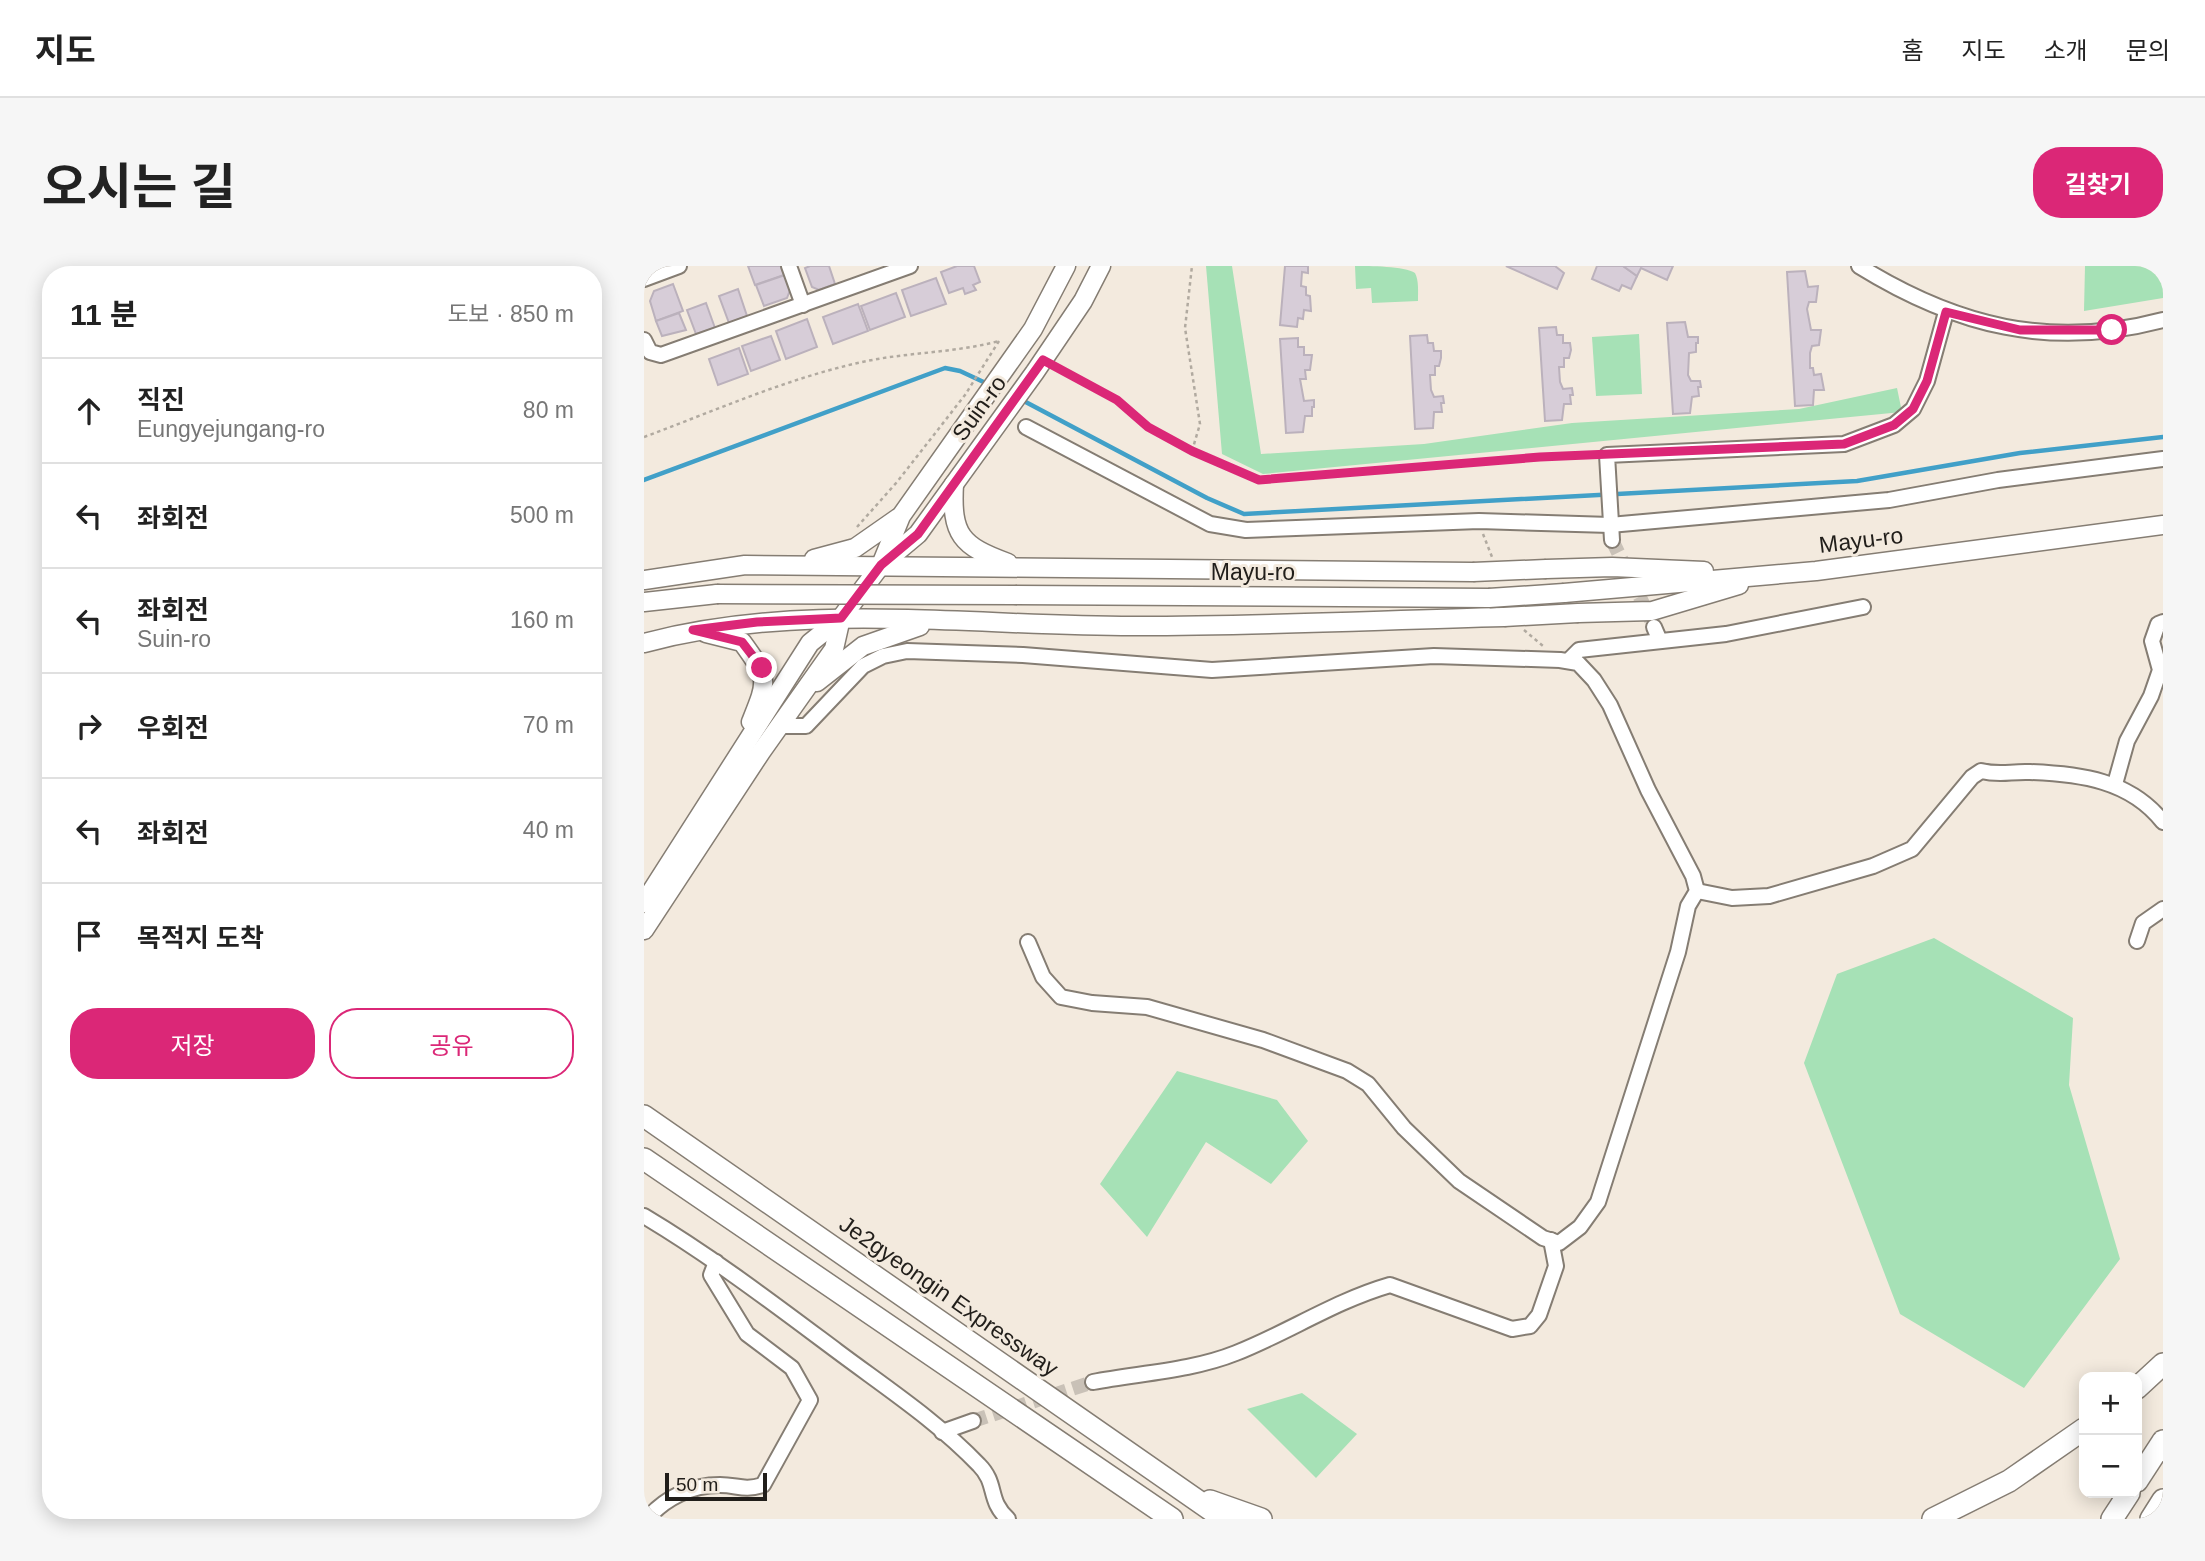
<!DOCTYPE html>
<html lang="ko">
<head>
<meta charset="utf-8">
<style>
	body { margin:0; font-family:Arial,"Noto Sans KR",sans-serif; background:#f6f6f6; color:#222 }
	.controls { position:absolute; right:21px; bottom:21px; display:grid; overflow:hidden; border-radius:14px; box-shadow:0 4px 18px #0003 }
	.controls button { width:63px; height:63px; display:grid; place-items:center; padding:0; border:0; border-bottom:2px solid #e0e0e0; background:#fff; color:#222; font:35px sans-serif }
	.scale { position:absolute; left:21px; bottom:18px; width:102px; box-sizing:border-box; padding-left:7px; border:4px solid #211e1a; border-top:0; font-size:19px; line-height:24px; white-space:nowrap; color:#211e1a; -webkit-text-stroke:5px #f3eade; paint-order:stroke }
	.stop { position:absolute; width:21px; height:21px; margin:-16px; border:5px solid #db2777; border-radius:50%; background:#fff }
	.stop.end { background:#db2777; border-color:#fff; box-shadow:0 2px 7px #0008 }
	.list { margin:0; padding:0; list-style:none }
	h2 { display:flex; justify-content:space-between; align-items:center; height:91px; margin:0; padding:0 28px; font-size:30px }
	h2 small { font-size:23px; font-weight:400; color:#767676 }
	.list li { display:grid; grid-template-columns:46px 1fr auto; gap:21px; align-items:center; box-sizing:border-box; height:105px; padding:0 28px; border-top:2px solid #e0e0e0 }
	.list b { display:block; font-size:26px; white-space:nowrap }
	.list p { margin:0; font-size:23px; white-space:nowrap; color:#767676 }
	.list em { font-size:23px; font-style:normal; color:#767676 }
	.actions { display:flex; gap:14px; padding:21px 28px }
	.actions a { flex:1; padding:16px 0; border:2px solid #db2777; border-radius:28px; text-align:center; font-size:24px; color:#db2777 }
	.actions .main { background:#db2777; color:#fff }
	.icon { flex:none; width:38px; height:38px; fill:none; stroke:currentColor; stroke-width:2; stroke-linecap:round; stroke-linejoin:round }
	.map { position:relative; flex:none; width:1519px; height:1253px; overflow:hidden; border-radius:28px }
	header { display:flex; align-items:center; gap:42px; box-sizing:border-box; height:98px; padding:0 35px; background:#fff; border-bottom:2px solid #e0e0e0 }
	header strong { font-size:33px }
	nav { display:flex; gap:38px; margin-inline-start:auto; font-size:24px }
	.intro { display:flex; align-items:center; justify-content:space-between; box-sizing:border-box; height:168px; padding:0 42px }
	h1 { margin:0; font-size:49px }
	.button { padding:18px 32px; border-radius:28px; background:#db2777; color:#fff; font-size:24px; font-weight:700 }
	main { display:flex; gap:42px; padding:0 42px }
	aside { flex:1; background:#fff; border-radius:28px; box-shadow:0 4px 18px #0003 }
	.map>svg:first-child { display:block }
	.green { fill:#a6e1b6 }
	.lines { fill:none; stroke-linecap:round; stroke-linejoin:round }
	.stream { stroke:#41a0c8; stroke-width:4.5 }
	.building { fill:#d7cdd8; stroke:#bbb1bc; stroke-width:2 }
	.minor-tunnel { stroke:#c9c1b7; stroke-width:14; stroke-dasharray:14 7; stroke-linecap:butt }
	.minor-casing { stroke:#857d73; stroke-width:18 }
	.major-casing { stroke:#857d73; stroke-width:21 }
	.highway-casing { stroke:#857d73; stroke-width:24 }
	.path { stroke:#b1aaa0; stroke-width:2.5; stroke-dasharray:3.5 3.5; stroke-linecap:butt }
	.minor { stroke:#fff; stroke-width:14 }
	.major { stroke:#fff; stroke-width:18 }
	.highway { stroke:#fff; stroke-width:21 }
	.major-bridge-casing { stroke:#857d73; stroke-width:21; stroke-linecap:butt }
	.major-bridge { stroke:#fff; stroke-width:18 }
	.route { stroke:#db2777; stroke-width:9 }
	.labels { text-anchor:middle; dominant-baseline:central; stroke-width:6; stroke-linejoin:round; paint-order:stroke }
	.street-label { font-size:23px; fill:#211e1a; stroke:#f3eade }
</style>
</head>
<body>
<header>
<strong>지도</strong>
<nav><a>홈</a><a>지도</a><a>소개</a><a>문의</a></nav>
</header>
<div class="intro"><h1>오시는 길</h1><a class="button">길찾기</a></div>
<main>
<aside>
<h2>11 분<small>도보 · 850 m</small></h2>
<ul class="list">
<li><svg class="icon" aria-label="ahead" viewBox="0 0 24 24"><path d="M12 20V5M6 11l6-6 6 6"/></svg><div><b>직진</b><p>Eungyejungang-ro</p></div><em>80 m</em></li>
<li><svg class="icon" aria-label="left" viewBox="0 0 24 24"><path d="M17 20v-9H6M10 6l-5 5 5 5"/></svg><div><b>좌회전</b></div><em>500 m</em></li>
<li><svg class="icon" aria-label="left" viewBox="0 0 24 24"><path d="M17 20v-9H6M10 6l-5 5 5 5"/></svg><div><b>좌회전</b><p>Suin-ro</p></div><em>160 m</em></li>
<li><svg class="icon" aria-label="right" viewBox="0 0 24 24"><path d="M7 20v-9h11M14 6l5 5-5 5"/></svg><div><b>우회전</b></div><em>70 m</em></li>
<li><svg class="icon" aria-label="left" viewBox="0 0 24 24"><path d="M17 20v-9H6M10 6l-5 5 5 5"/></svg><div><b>좌회전</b></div><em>40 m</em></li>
<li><svg class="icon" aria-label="arrive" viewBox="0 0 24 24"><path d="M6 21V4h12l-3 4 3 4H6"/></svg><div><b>목적지 도착</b></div></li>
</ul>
<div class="actions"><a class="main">저장</a><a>공유</a></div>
</aside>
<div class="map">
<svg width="1519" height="1253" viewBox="0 0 1519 1253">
	<rect width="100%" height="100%" fill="#f3eade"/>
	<g class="green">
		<path d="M562,0H588L617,188L780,178L928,157L1155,143L1253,122L1258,146L619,208L578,188Z"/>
		<path d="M711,0C725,0 761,0 771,7C775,14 774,27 774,35L728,37L727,22L712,23Z"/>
		<path d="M1441,0H1519V32L1440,45Z"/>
		<path d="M995,68L998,128L952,130L948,71Z"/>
		<path d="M1290,672L1429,752L1425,819L1476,993L1380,1122L1256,1048L1160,797L1193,708Z"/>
		<path d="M533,805L633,834L664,875L627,918L562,876L503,971L456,918Z"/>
		<path d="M658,1127L713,1168L672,1212L603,1143Z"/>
	</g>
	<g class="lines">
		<g class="stream">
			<path d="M376,133L563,232L600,248L1213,215L1376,187L1519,171"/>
			<path d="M0,214L301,102L316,105L346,119"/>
		</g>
	</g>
	<g class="building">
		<path d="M104,0H137L140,9L111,19Z"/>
		<path d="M166,0H185L191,18L175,24L168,21L161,2Z"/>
		<path d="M313,0H330L336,16L329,19L332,24L321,28L319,22L305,27L297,6Z"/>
		<path d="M641,0H664V7L658,6L657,20L662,21V29L666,30L667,45L660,44L659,53L654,52L653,61L636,59Z"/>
		<path d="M862,0H911L920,7L913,23Z"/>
		<path d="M953,0H979L993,10L987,23L978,19L975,25L948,13Z"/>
		<path d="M979,0H1029L1023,14L997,2L993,10Z"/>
		<path d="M1161,5L1164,21L1174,20L1172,36H1165L1163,43L1167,64H1177L1175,79L1168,80L1166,87V102H1169L1170,109L1177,108L1180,124H1170L1169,139L1151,140L1143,6Z"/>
		<path d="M141,9L146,24L143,32L120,40L112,19Z"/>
		<path d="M292,12L302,38L267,50L258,24Z"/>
		<path d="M29,18L39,45L12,55L6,35L10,25Z"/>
		<path d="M94,23L103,50L85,57L75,30Z"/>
		<path d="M252,27L261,51L226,64L217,40Z"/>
		<path d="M62,37L71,62L52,68L43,44Z"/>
		<path d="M214,38L224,65L189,78L179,51Z"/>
		<path d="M35,47L42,64L18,70L12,55Z"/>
		<path d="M163,53L173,81L142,93L132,65Z"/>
		<path d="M1041,56L1044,71H1054V77H1052V86L1045,87L1044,109L1047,115H1056L1057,121H1054L1055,130L1048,131L1046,147L1029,148L1023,57Z"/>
		<path d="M912,61L913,69H919V77H926L927,84L925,92H920V101H915L916,116L919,123L928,122L929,129H926L927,138H920L918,154L901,155L895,62Z"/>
		<path d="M783,69L784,77H789L790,85H797V92L795,100H791V109H786L787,124L790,131L799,130L800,137H797L798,146H790L789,162L771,163L766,70Z"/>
		<path d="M127,70L136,94L107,105L98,80Z"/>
		<path d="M654,72V81H660V89H668L666,104H661L662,113H656L660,135L670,134V141H668V150H661L659,166L642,167L636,73Z"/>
		<path d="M95,82L104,108L74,119L65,93Z"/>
	</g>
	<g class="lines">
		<g class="minor-tunnel">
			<path d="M968,274L1007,354"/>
			<path d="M329,1155L449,1116"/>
		</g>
		<defs>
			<g id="minor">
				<path d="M145,0L159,39"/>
				<path d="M1215,0C1312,60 1406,84 1519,54"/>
				<path d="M0,13L35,0"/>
				<path d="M0,74L6,86L17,89L266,0"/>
				<path d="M382,161L566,258L602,264L835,255L966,259L1245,234L1354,214L1519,193"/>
				<path d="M968,274L963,189L1200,178L1250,159L1269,143L1283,115L1302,46"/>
				<path d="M1010,361L1016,375"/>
				<path d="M924,395L935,384L1082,368L1219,341"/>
				<path d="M135,460H162L219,400L239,390L263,385L379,389L568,404L790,390L916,394L934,397L950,414L966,439L1004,524L1049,610L1053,625L1044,640L1034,686L954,936L936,961L915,977L899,972L815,915L760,862L724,818L703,805L619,774L503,741L448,737L417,731L399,711L384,676"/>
				<path d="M1471,518L1483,475L1507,430L1516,404L1508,375L1514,358L1519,356"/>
				<path d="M1053,625L1088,632L1125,630L1229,600L1268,583L1328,511L1337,505C1358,510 1366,505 1386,506C1436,508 1486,514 1519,556"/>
				<path d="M1493,675L1499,657L1519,643"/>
				<path d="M0,950C67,990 130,1038 193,1085C241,1121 293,1155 335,1199C354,1218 343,1234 364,1253"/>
				<path d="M449,1116C496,1107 547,1105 592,1087C645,1066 691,1035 746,1019L868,1063L886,1060L895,1049L912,1000L907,974"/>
				<path d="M298,1166L329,1155"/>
				<path d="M3,1253C21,1232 47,1219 76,1219C94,1219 99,1225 119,1219L166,1134L148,1102L103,1068L67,1009L72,996"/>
			</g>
			<g id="major">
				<path d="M310,218C307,269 317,280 364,297"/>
				<path d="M170,293L211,282L254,252"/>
				<path d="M237,299L274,268L391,106L439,35L457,0"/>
				<path d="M902,303L968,301L1060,305"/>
				<path d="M0,314L101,299L829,306"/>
				<path d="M920,327L1172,305L1519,259"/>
				<path d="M373,329L845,332"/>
				<path d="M0,336L73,328"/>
				<path d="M934,347L1008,345L1095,319"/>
				<path d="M62,367L98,376C125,413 124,414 107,456"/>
				<path d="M0,377C161,334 330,361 495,360C616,360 738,354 860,351"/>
				<path d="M173,416L219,380L276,360"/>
				<path d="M0,637L166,377L197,352L237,299L257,250L389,63L422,0"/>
				<path d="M0,664L117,486L190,383L197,352"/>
			</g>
			<g id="highway">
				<path d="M0,850L580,1253"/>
				<path d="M0,893L528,1253"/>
				<path d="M1493,1122L1519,1098"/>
				<path d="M1493,1215L1519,1175"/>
				<path d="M566,1235L617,1253"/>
				<path d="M1289,1253L1365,1215L1440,1163"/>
				<path d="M1468,1253L1485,1227"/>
				<path d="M1507,1253L1519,1234"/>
			</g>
		</defs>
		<use href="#minor" class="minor-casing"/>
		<use href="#major" class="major-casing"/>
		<use href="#highway" class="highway-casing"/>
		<g class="path">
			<path d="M413,101L473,134L504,161L553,188L615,214L949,189"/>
			<path d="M0,171C73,144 146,111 223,95C267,86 310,87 355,75"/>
			<path d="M548,185L556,158L541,62L548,0"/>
			<path d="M213,261L253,216L321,129L355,75"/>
			<path d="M839,268L848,291"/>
			<path d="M880,364L899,380"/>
		</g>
		<use href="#minor" class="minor"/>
		<use href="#major" class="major"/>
		<use href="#highway" class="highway"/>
		<defs>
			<g id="major-bridge">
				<path d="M829,306L902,303"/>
				<path d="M73,328L373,329"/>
				<path d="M845,332L920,327"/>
				<path d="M860,351L934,347"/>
			</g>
		</defs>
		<use href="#major-bridge" class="major-bridge-casing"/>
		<use href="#major-bridge" class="major-bridge"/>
	</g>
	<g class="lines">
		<path class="route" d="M118,402L98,376L49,364L113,356L197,352L237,299L274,268L399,94L473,134L504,161L548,185L615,214L896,191L1200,178L1250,159L1269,143L1283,115L1302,46L1376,64H1468"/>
	</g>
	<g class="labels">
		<g class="street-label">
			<text transform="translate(335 142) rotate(-54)">Suin-ro</text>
			<text transform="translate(1217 274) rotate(-7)">Mayu-ro</text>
			<text x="609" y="306">Mayu-ro</text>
			<text transform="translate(305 1030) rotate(35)">Je2gyeongin Expressway</text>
		</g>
	</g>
</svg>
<div class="controls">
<button>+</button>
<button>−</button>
</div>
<div class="scale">50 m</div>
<div class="stop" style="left:1468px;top:64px"></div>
<div class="stop end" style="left:118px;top:402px"></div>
</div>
</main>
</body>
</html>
